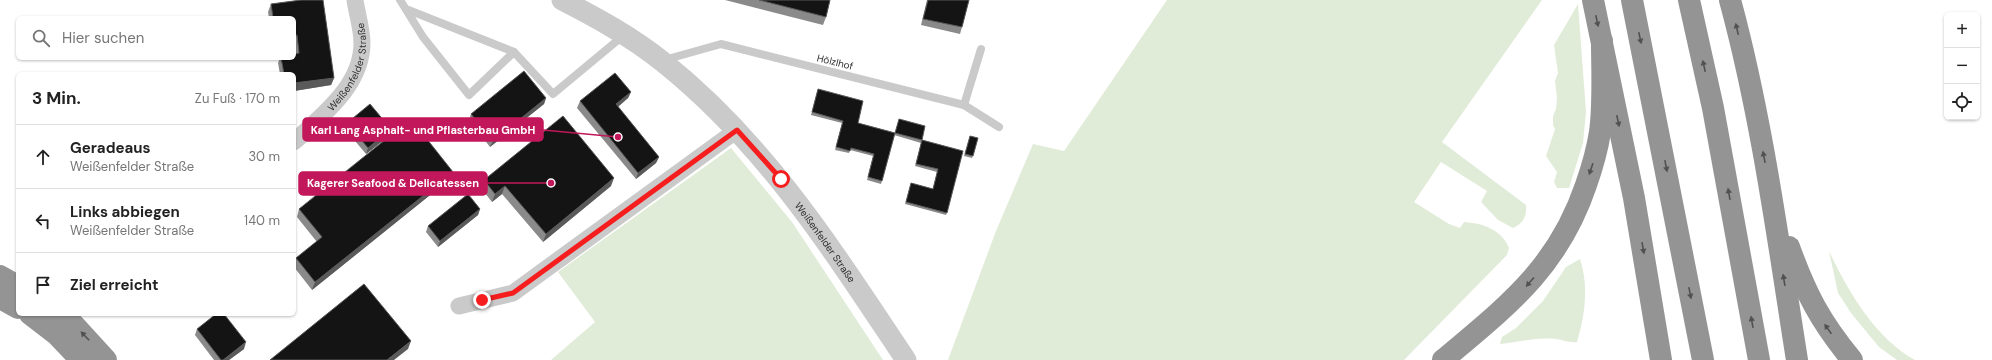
<!DOCTYPE html>
<html lang="de">
<head>
<meta charset="utf-8">
<style>
	body { margin:0; font-family:"DM Sans",sans-serif; background:#f6f6f6; color:#222 }
	.controls { position:absolute; right:12px; top:12px; display:grid; overflow:hidden; border-radius:6px; box-shadow:0 1px 3px #0004 }
	.controls button { width:36px; height:36px; display:grid; place-items:center; padding:0; border:0; border-bottom:1px solid #e0e0e0; background:#fff; color:#222; font:20px sans-serif }
	.stop { position:absolute; width:12px; height:12px; margin:-9px; border:3px solid #f51d1e; border-radius:50%; background:#fff }
	.stop.end { background:#f51d1e; border-color:#fff; box-shadow:0 1px 4px #0008 }
	.list { margin:0; padding:0; list-style:none }
	h2 { display:flex; justify-content:space-between; align-items:center; height:52px; margin:0; padding:0 16px; font-size:17px }
	h2 small { font-size:13px; font-weight:400; color:#767676 }
	.list li { display:grid; grid-template-columns:26px 1fr auto; gap:12px; align-items:center; box-sizing:border-box; height:64px; padding:0 16px; border-top:1px solid #e0e0e0 }
	.list b { display:block; font-size:15px; white-space:nowrap }
	.list p { margin:0; font-size:13px; white-space:nowrap; color:#767676 }
	.list em { font-size:13px; font-style:normal; color:#767676 }
	.icon { flex:none; width:22px; height:22px; fill:none; stroke:currentColor; stroke-width:2; stroke-linecap:round; stroke-linejoin:round }
	.map { position:relative; flex:none; width:1992px; height:360px; overflow:hidden }
	.search { position:absolute; background:#fff; box-shadow:0 1px 3px #0004; left:16px; top:16px; width:280px; height:44px; display:flex; align-items:center; gap:10px; box-sizing:border-box; padding:0 14px; border-radius:6px; color:#767676; font-size:15px }
	.panel { position:absolute; background:#fff; box-shadow:0 1px 3px #0004; left:16px; top:72px; width:280px; height:244px; border-radius:6px }
	.map>svg:first-child { display:block }
	.green { fill:#e1ecd8 }
	.lines { fill:none; stroke-linecap:round; stroke-linejoin:round }
	.service { stroke:#cacaca; stroke-width:8 }
	.minor { stroke:#cacaca; stroke-width:17 }
	.tertiary { stroke:#cacaca; stroke-width:21 }
	.motorway { stroke:#949494; stroke-width:22 }
	.wall { fill:#8a8a8a }
	.shaded-wall { fill:#5a5a5a }
	.building { fill:#141414; stroke:#5a5a5a }
	.oneway { fill:#515151 }
	.route { stroke:#f51d1e; stroke-width:5 }
	.labels { text-anchor:middle; dominant-baseline:central; stroke-width:4; stroke-linejoin:round; paint-order:stroke }
	.street-label { font-size:10px; fill:#2d2d2d; stroke:#fff }
	.leader { fill:none; stroke:#c2185b; stroke-width:1.5 }
	.callout-dot { fill:#c2185b; stroke:#fff; stroke-width:1.5 }
	.callout { fill:#c2185b; stroke:#c2185b; stroke-width:1.5 }
	.callout-label { font-size:11px; text-anchor:middle; font-weight:bold; fill:#fff }
</style>
</head>
<body>
<div class="map">
<svg width="1992" height="360" viewBox="0 0 1992 360">
	<rect width="100%" height="100%" fill="#fff"/>
	<g class="green">
		<path d="M1167,0H1542L1442,142L1526,205C1527,217 1523,223 1513,228L1498,220L1481,202L1487,191L1441,162L1414,202L1449,224L1460,228L1464,222C1483,223 1502,230 1509,248L1507,255L1404,360H948L996,231L1033,144L1064,151Z"/>
		<path d="M1578,4L1586,112L1583,143L1569,188H1557L1554,182L1557,172L1546,156L1555,129L1553,125V116L1556,109L1557,98L1555,81L1558,73L1554,45Z"/>
		<path d="M731,148L792,222L883,360H551L595,322L558,272Z"/>
		<path d="M1829,251C1848,291 1875,338 1915,360H1897L1879,347L1851,313L1838,293Z"/>
		<path d="M1580,259C1589,286 1585,315 1577,342C1569,343 1564,340 1556,339C1538,337 1518,342 1500,344L1502,337L1516,328L1543,301L1566,267Z"/>
	</g>
	<g class="lines">
		<g class="service">
			<path d="M400,0L423,37L469,95L514,52L406,9"/>
			<path d="M514,52L553,94L624,35"/>
			<path d="M664,60L721,44L964,105L999,127"/>
			<path d="M964,105L981,49"/>
		</g>
		<g class="minor">
			<path id="s1" d="M294,142C322,115 362,86 362,43C362,29 357,14 355,0"/>
			<path d="M459,306L513,293L737,130"/>
		</g>
		<path class="tertiary" id="s2" d="M562,0C597,18 632,37 663,62C767,145 833,251 906,360"/>
		<g class="motorway">
			<path d="M1593,0L1634,198L1661,360"/>
			<path d="M1632,0L1703,360"/>
			<path d="M1689,0L1713,108L1759,360"/>
			<path d="M1730,0C1762,118 1778,240 1797,360"/>
			<path d="M1789,247C1806,294 1820,321 1852,360"/>
			<path d="M0,276L18,286"/>
			<path d="M0,298L18,308"/>
			<path d="M30,314L56,334L81,360"/>
			<path d="M61,314L74,325L106,360"/>
			<path d="M1443,360C1507,306 1558,268 1586,185C1592,168 1597,151 1600,132C1604,102 1602,71 1602,41"/>
		</g>
	</g>
	<g class="wall">
		<path d="M301,0H323L334,78L331,85L294,91V74H280L278,63L280,58H294V54L296,53L294,43V18H269L268,12L271,4Z"/>
		<path d="M725,0H830L826,17L823,25Z"/>
		<path d="M927,0H969L962,27L960,34L921,25Z"/>
		<path d="M818,89L858,123L963,151L946,215L905,204L911,183L933,189L937,172L915,166L921,143L894,135L881,184L867,180L873,156L850,150L849,153L835,150L842,123L811,115Z"/>
		<path d="M631,92L628,98L618,107L659,157L656,163L636,179L577,108L580,101Z"/>
		<path d="M546,98L544,104L490,147L469,120L471,114Z"/>
		<path d="M347,123L391,129L389,136L366,154L345,129Z"/>
		<path d="M970,136L978,138L972,158L964,156Z"/>
		<path d="M450,179L312,290L294,267V264L296,258L317,242L297,217L299,209Z"/>
		<path d="M484,180L611,186L543,242L502,194L492,202L481,188Z"/>
		<path d="M480,209L478,215L438,247L426,232L428,226Z"/>
		<path d="M197,329L244,349L229,360H214L195,335Z"/>
	</g>
	<g class="shaded-wall">
		<path d="M294,35H297L294,43Z"/>
		<path d="M334,78L331,85L294,91V83Z"/>
		<path d="M631,92L628,98L614,110L616,104Z"/>
		<path d="M546,98L544,104L490,147L493,141Z"/>
		<path d="M391,129L389,136L366,154L368,148Z"/>
		<path d="M659,157L656,163L636,179L638,173Z"/>
		<path d="M453,172L450,179L312,290L315,282Z"/>
		<path d="M614,178L611,186L543,242L546,234Z"/>
		<path d="M505,186L502,194L492,202L495,194Z"/>
		<path d="M480,209L478,215L438,247L440,241Z"/>
		<path d="M411,341L408,349L394,360H387Z"/>
		<path d="M246,342L244,349L229,360H223Z"/>
	</g>
	<g class="building">
		<path d="M301,0H323L334,78L294,83V74H284L281,58H294V54L299,53L297,35H294V18H273L271,4Z"/>
		<path d="M759,0H830L826,17Z"/>
		<path d="M928,0H969L962,27L923,19Z"/>
		<path d="M524,71L546,98L493,141L471,114Z"/>
		<path d="M615,73L631,92L616,104L659,157L638,173L580,101Z"/>
		<path d="M818,89L863,101L858,123L895,133L882,181L868,177L874,154L851,148L850,151L836,147L843,121L812,112Z"/>
		<path d="M370,104L391,129L368,148L347,123Z"/>
		<path d="M563,116L614,178L546,234L505,186L495,194L484,180Z"/>
		<path d="M411,119L453,172L315,282L296,258L322,237L299,209Z"/>
		<path d="M899,119L925,126L922,140L895,133Z"/>
		<path d="M970,136L978,138L973,156L965,154Z"/>
		<path d="M922,140L963,151L947,213L906,202L911,183L933,189L938,169L916,164Z"/>
		<path d="M468,194L480,209L440,241L428,226Z"/>
		<path d="M364,284L411,341L387,360H270Z"/>
		<path d="M216,314H224L246,342L223,360H221L197,329Z"/>
	</g>
	<defs><path id="oneway-solid" d="M-6-.8H1V-3.2L6.5 0L1 3.2V.8H-6Z"/></defs>
	<g class="oneway">
		<use href="#oneway-solid" transform="translate(1597 21) rotate(78)"/>
		<use href="#oneway-solid" transform="translate(1737 29) rotate(-103)"/>
		<use href="#oneway-solid" transform="translate(1640 38) rotate(78)"/>
		<use href="#oneway-solid" transform="translate(1704 66) rotate(-102)"/>
		<use href="#oneway-solid" transform="translate(1618 121) rotate(78)"/>
		<use href="#oneway-solid" transform="translate(1764 157) rotate(-101)"/>
		<use href="#oneway-solid" transform="translate(1666 166) rotate(79)"/>
		<use href="#oneway-solid" transform="translate(1591 169) rotate(109)"/>
		<use href="#oneway-solid" transform="translate(1729 194) rotate(-100)"/>
		<use href="#oneway-solid" transform="translate(1643 248) rotate(80)"/>
		<use href="#oneway-solid" transform="translate(1784 280) rotate(-99)"/>
		<use href="#oneway-solid" transform="translate(1530 282) rotate(131)"/>
		<use href="#oneway-solid" transform="translate(1690 293) rotate(79)"/>
		<use href="#oneway-solid" transform="translate(1752 322) rotate(-100)"/>
		<use href="#oneway-solid" transform="translate(1828 329) rotate(-125)"/>
		<use href="#oneway-solid" transform="translate(85 336) rotate(-134)"/>
	</g>
	<g class="lines">
		<path class="route" d="M482,300L513,293L737,130L781,179"/>
	</g>
	<g class="labels">
		<g class="street-label">
			<text transform="translate(835 62) rotate(14)">Hölzlhof</text>
			<text stroke="none"><textPath href="#s1" startOffset="96">Weißenfelder Straße</textPath></text>
			<text stroke="none"><textPath href="#s2" startOffset="362">Weißenfelder Straße</textPath></text>
		</g>
	</g>
	<path class="leader" d="M618 137L543 130M551 183L487 183"/>
	<g class="callout-dot">
		<circle cx="618" cy="137" r="4"/>
		<circle cx="551" cy="183" r="4"/>
	</g>
	<g class="callout">
		<rect x="303" y="118" width="240" height="23" rx="4"/>
		<rect x="299" y="172" width="188" height="23" rx="4"/>
	</g>
	<g class="callout-label">
		<text x="423" y="134">Karl Lang Asphalt- und Pflasterbau GmbH</text>
		<text x="393" y="187">Kagerer Seafood &amp; Delicatessen</text>
	</g>
</svg>
<div class="controls">
<button>+</button>
<button>−</button>
<button><svg class="icon" aria-label="locate" viewBox="0 0 24 24"><circle cx="12" cy="12" r="6"/><path d="M12 2v4M12 18v4M2 12h4M18 12h4"/></svg></button>
</div>
<div class="stop" style="left:781px;top:179px"></div>
<div class="stop end" style="left:482px;top:300px"></div>
<div class="search"><svg class="icon" aria-label="search" viewBox="0 0 24 24"><circle cx="10" cy="10" r="6"/><path d="M15 15l6 6"/></svg>Hier suchen</div>
<section class="panel">
<h2>3 Min.<small>Zu Fuß · 170 m</small></h2>
<ul class="list">
<li><svg class="icon" aria-label="ahead" viewBox="0 0 24 24"><path d="M12 20V5M6 11l6-6 6 6"/></svg><div><b>Geradeaus</b><p>Weißenfelder Straße</p></div><em>30 m</em></li>
<li><svg class="icon" aria-label="left" viewBox="0 0 24 24"><path d="M17 20v-9H6M10 6l-5 5 5 5"/></svg><div><b>Links abbiegen</b><p>Weißenfelder Straße</p></div><em>140 m</em></li>
<li><svg class="icon" aria-label="arrive" viewBox="0 0 24 24"><path d="M6 21V4h12l-3 4 3 4H6"/></svg><div><b>Ziel erreicht</b></div></li>
</ul>
</section>
</div>
</body>
</html>
